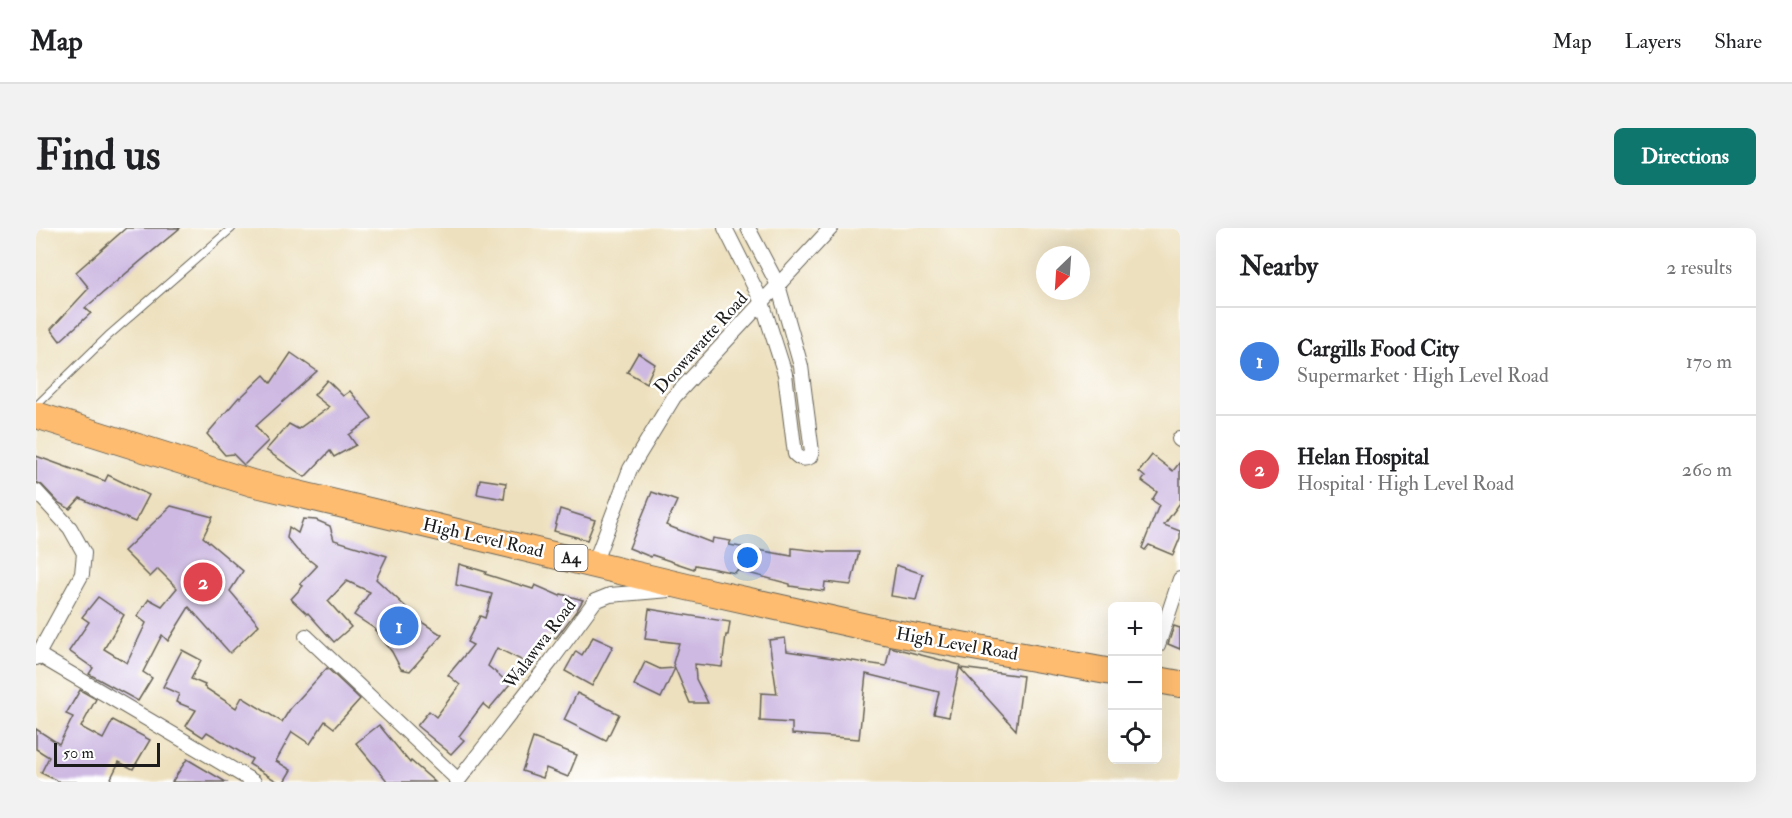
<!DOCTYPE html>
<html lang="en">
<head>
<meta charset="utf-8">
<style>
	body { margin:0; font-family:"IM FELL Double Pica",serif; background:#f2f2f2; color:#202124 }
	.controls { position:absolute; right:18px; bottom:18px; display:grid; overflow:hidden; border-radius:9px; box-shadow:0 6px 24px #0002 }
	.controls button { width:54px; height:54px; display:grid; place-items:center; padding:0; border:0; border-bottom:2px solid #e0e0e0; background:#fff; color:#202124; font:30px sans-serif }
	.compass { position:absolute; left:1000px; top:18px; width:54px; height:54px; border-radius:50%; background:#fff; box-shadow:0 6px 24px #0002; rotate:205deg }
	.scale { position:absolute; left:18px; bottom:15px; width:106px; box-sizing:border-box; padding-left:6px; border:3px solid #1c1c1c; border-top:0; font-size:16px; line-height:21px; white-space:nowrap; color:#1c1c1c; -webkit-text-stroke:4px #fff; paint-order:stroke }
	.you { position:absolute; left:712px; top:330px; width:21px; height:21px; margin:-15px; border:4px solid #fff; border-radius:50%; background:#1a73e8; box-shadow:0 0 0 9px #1a73e833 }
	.badge { display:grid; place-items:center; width:39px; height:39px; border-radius:50%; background:#0f766e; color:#fff; font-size:20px; font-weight:700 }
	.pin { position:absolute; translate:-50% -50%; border:3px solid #fff; box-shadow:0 2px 6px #0006 }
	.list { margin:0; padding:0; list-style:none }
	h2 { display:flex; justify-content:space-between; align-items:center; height:78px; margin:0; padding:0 24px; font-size:26px }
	h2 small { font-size:20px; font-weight:400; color:#757577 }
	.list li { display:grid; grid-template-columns:39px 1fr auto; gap:18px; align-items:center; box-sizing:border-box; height:108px; padding:0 24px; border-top:2px solid #e0e0e0 }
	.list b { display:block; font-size:22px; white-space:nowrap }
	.list p { margin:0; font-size:20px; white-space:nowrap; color:#757577 }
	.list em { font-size:20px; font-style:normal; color:#757577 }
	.icon { flex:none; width:33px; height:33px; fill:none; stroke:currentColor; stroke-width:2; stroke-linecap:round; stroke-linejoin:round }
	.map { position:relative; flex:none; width:1144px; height:554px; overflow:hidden; border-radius:9px }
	header { display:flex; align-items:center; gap:36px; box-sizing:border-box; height:84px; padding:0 30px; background:#fff; border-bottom:2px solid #e0e0e0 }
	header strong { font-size:28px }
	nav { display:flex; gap:33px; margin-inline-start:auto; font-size:21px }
	.intro { display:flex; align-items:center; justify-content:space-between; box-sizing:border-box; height:144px; padding:0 36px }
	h1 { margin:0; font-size:42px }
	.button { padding:15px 27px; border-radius:9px; background:#0f766e; color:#fff; font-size:21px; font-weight:700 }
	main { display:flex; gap:36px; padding:0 36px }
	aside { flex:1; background:#fff; border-radius:9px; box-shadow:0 6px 24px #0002 }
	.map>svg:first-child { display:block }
	.building { fill:#ceb9e2 }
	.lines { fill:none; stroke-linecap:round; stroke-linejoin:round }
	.lane-casing { stroke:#656155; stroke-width:9 }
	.street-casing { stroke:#656155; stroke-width:16 }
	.highway-casing { stroke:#656155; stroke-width:28 }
	.lane { stroke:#fff; stroke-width:7 }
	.street { stroke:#fff; stroke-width:14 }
	.highway { stroke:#febc70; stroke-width:26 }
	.labels { text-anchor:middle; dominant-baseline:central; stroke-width:5; stroke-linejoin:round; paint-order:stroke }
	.shield { fill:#fff; stroke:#606060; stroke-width:1.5 }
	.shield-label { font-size:16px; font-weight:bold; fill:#1c1c1c }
	.street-label { font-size:18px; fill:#1c1c1c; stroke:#fff }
</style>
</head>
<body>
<header>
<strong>Map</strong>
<nav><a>Map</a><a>Layers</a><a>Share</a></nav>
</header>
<div class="intro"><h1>Find us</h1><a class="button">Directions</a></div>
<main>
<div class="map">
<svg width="1144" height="554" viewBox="0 0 1144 554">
	<rect width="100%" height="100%" fill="#fff"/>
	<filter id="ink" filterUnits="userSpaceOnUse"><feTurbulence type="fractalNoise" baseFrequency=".0167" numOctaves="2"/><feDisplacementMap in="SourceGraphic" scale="12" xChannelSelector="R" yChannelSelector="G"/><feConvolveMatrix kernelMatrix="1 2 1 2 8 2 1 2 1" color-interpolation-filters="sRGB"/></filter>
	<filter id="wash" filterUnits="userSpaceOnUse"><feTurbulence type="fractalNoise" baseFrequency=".008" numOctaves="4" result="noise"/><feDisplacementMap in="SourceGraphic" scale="24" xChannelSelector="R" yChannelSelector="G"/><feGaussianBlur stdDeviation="1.35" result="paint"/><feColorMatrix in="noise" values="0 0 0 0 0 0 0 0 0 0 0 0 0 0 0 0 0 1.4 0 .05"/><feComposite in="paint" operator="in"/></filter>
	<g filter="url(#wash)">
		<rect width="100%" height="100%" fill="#ede0be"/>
		<g id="blocks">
			<g class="building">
				<path d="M90,0H144L49,80L55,85L24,113L15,101L53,60L40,44Z"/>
				<path d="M255,125L281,143L220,198L232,213L208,237L197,226L189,227L171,206L203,169L204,170L228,147L235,155Z"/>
				<path d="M602,125L619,136L610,155L591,144Z"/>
				<path d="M291,152L307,168L314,163L336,190L313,207L320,217L298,229L294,223L269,249L230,222L253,196L262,201L293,179L278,167Z"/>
				<path d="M1116,227L1137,243L1144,234V275L1128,297L1144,303V310L1137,327L1113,317L1109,322L1106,320L1123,277L1116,272L1121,264L1106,253L1109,249L1103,244Z"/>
				<path d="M0,228L69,253L72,247L113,267L99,294L44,270L34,281L23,275L6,257L0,254Z"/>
				<path d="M444,251L470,255L468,271L441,266Z"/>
				<path d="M616,264L641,273L630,297L676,315L677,310L695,313L693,317L756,328V320L792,324H823L815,357L789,354L788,363L754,358V356L701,342L699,345L659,337L658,341L616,327L615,329L593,320Z"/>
				<path d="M135,278L177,289L167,309L207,343L194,363L223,397L194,425L153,379L132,413L126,407L107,444L116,450L102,473L53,446L57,440L33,423L53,394L46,389L62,369L88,387L68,421L91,435L110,395L101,388L113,371L126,378L141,360L122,341L114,349L88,323Z"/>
				<path d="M524,281L559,292L551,312L518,303Z"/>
				<path d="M267,291L280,292L294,298L298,312L351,328L340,351L387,395L406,407L374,443L365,441L356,424L339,401L318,387L334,364L311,353L292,373L315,399L298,414L272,385L271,386L255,371L267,358L264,356L281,338L261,322L251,310L253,299L262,305Z"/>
				<path d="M423,336L450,344L449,346L497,361L499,357L524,368L525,366L547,372L541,382L520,410L510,407L495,437L461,420L452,438L474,456L453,481L447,476L423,508L428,512L415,526L381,498L393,483L400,489L424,457L412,447L437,417L431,414L444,388L449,390L456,366L420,357Z"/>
				<path d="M860,337L887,346L880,372L855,368Z"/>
				<path d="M613,381L694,394L692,407H690L686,439L659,436L660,451L672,475H654L639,440L625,470L598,457L609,434L624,441L639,440L637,435L643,415L609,411Z"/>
				<path d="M1138,398L1144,400V421L1132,416Z"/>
				<path d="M557,409L577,418L556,458L529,443L540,423L546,427Z"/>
				<path d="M749,410L751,423L850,438L854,419L924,437L913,489L898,486L903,464L830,446L823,511L756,506V495L724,493L725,465L741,466L733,412Z"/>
				<path d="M146,422L165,432L155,451L169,457L168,459L200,480L206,469L246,494L254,481L291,440L324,471L298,500L289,493L274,516L256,504L240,533L255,542L248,554H242L213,536L216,531L171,504L167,509L150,498L160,482L140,474L143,466L127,459Z"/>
				<path d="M924,440L987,448L980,502Z"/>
				<path d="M44,462L60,471L45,499L67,511L77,492L114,512L97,541L83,534L73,554H24L5,545L13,529L0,521V501L23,516L37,489L30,486Z"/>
				<path d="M541,465L583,486L570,513L528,492Z"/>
				<path d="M343,497L374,535L375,533L399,554H352L320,515Z"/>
				<path d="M497,510L541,527L532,549L510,540L507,550L486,543Z"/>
				<path d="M151,531L190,554H136Z"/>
			</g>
		</g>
	</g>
	<g filter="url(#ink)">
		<use href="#blocks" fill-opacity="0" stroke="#656155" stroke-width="1.5"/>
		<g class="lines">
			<defs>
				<path id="lane" d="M0,178L72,108L196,0"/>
				<g id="street">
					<path d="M689,0L726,74L749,146L759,226C764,231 767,232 774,229L776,224L765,138L742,57L712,0"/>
					<path d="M1143,211L1144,212"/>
					<path d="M0,263L34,300L48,325L46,346L0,430"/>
					<path d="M558,336L594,241L638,169L795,0"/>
					<path d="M270,408L422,552"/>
					<path d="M1122,417L1144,351"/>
					<path d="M1,426L218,554"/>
					<path d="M421,554L515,433L559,373L574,367L634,362"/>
				</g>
				<g id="highway">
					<path d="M0,187L216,255L651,359L848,403L1076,444"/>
					<path d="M1122,452L1144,456"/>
				</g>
			</defs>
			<use href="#lane" class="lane-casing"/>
			<use href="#street" class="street-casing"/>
			<use href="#highway" class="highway-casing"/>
			<use href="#lane" class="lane"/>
			<use href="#street" class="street"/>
			<use href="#highway" class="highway"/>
		</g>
	</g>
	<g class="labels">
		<rect class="shield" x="518.5" y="317" width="33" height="26" rx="4.5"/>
		<g class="shield-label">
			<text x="535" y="330">A4</text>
		</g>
		<g class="street-label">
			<text transform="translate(665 115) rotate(-48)">Doowawatte Road</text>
			<text transform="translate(447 310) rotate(13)">High Level Road</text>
			<text transform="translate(504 416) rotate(-53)">Walawwa Road</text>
			<text transform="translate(921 416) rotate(10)">High Level Road</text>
		</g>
	</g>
</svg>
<div class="controls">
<button>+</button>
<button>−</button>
<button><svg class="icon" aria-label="locate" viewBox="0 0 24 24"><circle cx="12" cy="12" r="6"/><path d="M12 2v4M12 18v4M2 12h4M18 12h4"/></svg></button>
</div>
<svg class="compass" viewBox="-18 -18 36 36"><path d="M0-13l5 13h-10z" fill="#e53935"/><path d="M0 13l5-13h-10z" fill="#757577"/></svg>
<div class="scale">50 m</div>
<div class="you"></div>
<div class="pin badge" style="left:363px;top:398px;background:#3f7fe0">1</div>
<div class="pin badge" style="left:167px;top:354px;background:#e0444e">2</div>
</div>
<aside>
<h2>Nearby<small>2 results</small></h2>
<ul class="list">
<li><span class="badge" style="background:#3f7fe0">1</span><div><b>Cargills Food City</b><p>Supermarket · High Level Road</p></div><em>170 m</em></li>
<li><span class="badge" style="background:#e0444e">2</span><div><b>Helan Hospital</b><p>Hospital · High Level Road</p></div><em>260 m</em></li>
</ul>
</aside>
</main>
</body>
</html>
